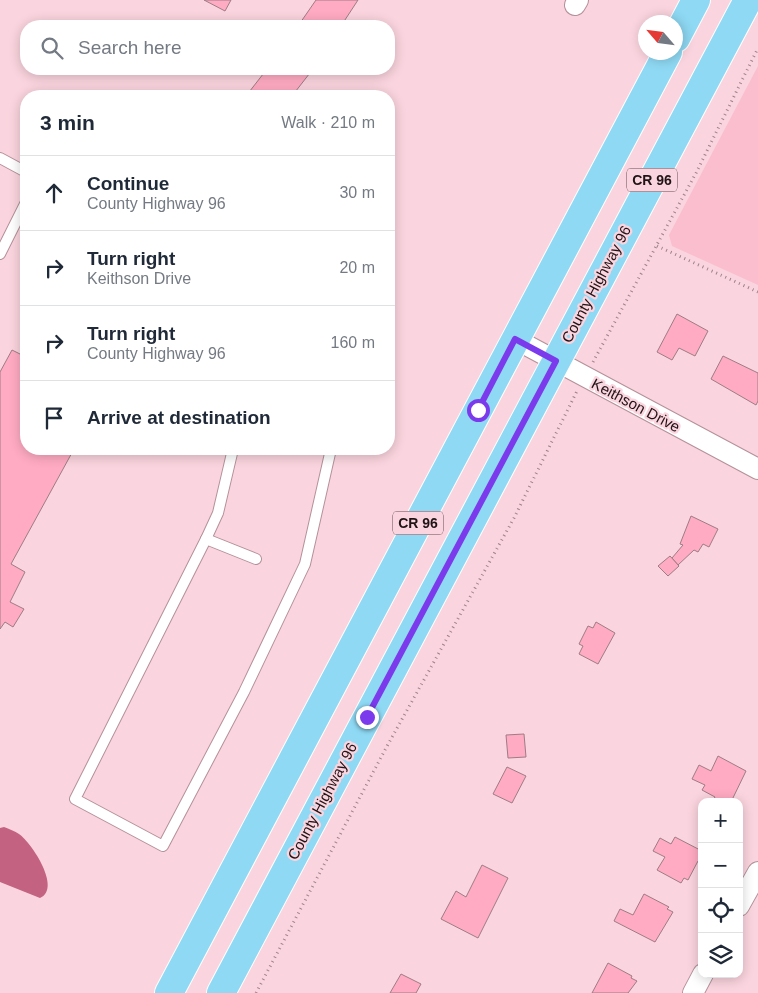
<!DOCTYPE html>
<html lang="en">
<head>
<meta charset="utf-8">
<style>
	body { margin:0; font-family:Arial,sans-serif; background:#f2f2f3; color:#1f2937 }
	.controls { position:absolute; right:15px; bottom:15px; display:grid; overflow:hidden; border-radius:10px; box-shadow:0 2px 12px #0003 }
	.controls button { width:45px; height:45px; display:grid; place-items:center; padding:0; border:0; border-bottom:1px solid #e0e1e3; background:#fff; color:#1f2937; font:25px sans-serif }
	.compass { position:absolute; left:638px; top:15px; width:45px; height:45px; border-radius:50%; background:#fff; box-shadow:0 2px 12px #0003; rotate:298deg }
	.stop { position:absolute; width:15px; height:15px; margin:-11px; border:4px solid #7c3aed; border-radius:50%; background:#fff }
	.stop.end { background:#7c3aed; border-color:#fff; box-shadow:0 1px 5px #0008 }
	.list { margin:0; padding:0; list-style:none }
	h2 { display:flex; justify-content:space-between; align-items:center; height:65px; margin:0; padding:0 20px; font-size:21px }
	h2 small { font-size:16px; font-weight:400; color:#747a83 }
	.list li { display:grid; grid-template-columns:32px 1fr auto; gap:15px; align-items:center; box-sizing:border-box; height:75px; padding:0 20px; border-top:1px solid #e0e1e3 }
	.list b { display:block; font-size:19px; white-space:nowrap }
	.list p { margin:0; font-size:16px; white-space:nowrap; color:#747a83 }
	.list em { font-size:16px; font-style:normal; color:#747a83 }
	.icon { flex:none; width:28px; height:28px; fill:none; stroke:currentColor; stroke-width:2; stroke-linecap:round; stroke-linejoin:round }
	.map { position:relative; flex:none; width:758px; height:993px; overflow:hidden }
	.search { position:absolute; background:#fff; box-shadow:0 2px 12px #0003; left:20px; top:20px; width:375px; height:55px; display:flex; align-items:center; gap:12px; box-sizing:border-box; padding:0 18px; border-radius:20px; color:#747a83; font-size:19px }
	.panel { position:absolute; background:#fff; box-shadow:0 2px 12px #0003; left:20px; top:90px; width:375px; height:365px; border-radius:20px }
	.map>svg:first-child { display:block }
	.green { fill:#fbbecf }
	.water { fill:#c46282 }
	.building { fill:#ffabc3; stroke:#9e7c85 }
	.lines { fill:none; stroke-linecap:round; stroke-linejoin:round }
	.service-casing { stroke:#b4919a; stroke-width:12 }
	.minor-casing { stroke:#b4919a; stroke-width:22 }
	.primary-casing { stroke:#fff; stroke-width:30 }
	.path { stroke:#9e838a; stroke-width:3; stroke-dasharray:1 4; stroke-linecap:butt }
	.service { stroke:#fff; stroke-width:10 }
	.minor { stroke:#fff; stroke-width:20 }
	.primary { stroke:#8fd9f4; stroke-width:28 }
	.route { stroke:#7c3aed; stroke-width:6 }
	.labels { text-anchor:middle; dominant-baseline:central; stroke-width:4.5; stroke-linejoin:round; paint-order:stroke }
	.shield { fill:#fad4de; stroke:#614d52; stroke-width:1 }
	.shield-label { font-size:14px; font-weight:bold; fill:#201316 }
	.street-label { font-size:15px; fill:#201316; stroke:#fad4de }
</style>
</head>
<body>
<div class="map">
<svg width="758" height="993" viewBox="0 0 758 993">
	<rect width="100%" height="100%" fill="#fad4de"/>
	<path class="green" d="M758,66V285L672,246L669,235Z"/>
	<path class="water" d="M4,827C9,829 15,831 19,834C32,843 62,889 40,898L0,882V828Z"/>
	<g class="building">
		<path d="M204,0H231L225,11Z"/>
		<path d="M316,0H358L341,26H298Z"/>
		<path d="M267,69H313L292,96H246Z"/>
		<path d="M677,314L708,331L695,356L679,348L672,360L657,352Z"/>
		<path d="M12,350L26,357V449H74L11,564L25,572L10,602L24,609L13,627L5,622L0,629V372Z"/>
		<path d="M723,356L758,373V401L756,405L711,379Z"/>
		<path d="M691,516L718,529L709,547L703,544L698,552L694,550L678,565L672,558L683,545L680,544Z"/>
		<path d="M670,556L679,566L668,576L658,566Z"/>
		<path d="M596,622L615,633L598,664L579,654L583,646L579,644L588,626L593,628Z"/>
		<path d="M524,734L526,757L508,758L506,735Z"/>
		<path d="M718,756L746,771L731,802H712L715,797L702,790L705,785L692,779L699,765L711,771Z"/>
		<path d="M507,767L526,776L512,803L493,794Z"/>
		<path d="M675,837L702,851L701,862L698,861L688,880L684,878L681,883L657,870L665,857L653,851L660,838L671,844Z"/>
		<path d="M482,865L508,878L478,938L441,919L456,891L466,897Z"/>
		<path d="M644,894L669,907L667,909L673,912L655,942L614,921L620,909L633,915Z"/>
		<path d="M608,963L632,976L631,978L637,981L628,993H592Z"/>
		<path d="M401,974L421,984L416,993H390Z"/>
	</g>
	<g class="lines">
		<defs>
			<g id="service">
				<path d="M0,158L26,172"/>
				<path d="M0,254L26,202"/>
				<path d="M233,449L218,513L206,539L75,799L163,846L244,692L305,564L331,449"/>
				<path d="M206,539L256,559"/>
			</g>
			<g id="minor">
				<path d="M575,5L578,0"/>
				<path d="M515,339L758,469"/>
				<path d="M739,906L758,872"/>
				<path d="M693,993L703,974"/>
			</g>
			<g id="primary">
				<path d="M676,38L696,0"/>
				<path d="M169,993L668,52"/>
				<path d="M221,993L748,0"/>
			</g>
		</defs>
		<use href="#service" class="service-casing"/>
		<use href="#minor" class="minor-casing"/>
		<use href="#primary" class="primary-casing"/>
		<g class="path">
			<path d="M657,246L758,292"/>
			<path d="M593,362L696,173L758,48"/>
			<path d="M256,993L386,748L514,518L577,391"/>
		</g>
		<use href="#service" class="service"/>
		<use href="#minor" class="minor"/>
		<use href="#primary" class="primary"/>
	</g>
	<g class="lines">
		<path class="route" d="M367,717L556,361L515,339L478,410"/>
	</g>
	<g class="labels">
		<g class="shield">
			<rect x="627" y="168.5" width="50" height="23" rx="4"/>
			<rect x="393" y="511.5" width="50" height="23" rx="4"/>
		</g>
		<g class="shield-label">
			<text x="652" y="180">CR 96</text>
			<text x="418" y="523">CR 96</text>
		</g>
		<g class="street-label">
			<text transform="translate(596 284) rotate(-62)">County Highway 96</text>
			<text transform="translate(636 405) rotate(28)">Keithson Drive</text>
			<text transform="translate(322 801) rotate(-62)">County Highway 96</text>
		</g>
	</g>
</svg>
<div class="controls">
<button>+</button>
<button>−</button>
<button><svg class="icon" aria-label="locate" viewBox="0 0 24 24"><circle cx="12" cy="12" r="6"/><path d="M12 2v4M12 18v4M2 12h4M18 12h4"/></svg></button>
<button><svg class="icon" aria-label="layers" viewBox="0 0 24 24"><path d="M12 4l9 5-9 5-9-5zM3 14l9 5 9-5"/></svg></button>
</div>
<svg class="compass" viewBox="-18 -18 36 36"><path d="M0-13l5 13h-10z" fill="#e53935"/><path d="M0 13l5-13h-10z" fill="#747a83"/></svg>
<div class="stop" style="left:478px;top:410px"></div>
<div class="stop end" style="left:367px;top:717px"></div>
<div class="search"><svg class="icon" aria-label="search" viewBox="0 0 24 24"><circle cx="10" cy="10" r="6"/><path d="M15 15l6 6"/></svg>Search here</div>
<section class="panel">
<h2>3 min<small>Walk · 210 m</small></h2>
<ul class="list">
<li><svg class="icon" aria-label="ahead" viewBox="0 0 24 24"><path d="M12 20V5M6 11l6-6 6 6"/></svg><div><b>Continue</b><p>County Highway 96</p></div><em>30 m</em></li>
<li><svg class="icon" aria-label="right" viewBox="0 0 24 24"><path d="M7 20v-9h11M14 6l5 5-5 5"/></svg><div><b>Turn right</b><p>Keithson Drive</p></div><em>20 m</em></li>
<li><svg class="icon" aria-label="right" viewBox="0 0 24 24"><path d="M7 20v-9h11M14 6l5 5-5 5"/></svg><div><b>Turn right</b><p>County Highway 96</p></div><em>160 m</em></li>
<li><svg class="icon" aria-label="arrive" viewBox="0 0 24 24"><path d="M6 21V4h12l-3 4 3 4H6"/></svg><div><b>Arrive at destination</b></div></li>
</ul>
</section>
</div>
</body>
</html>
